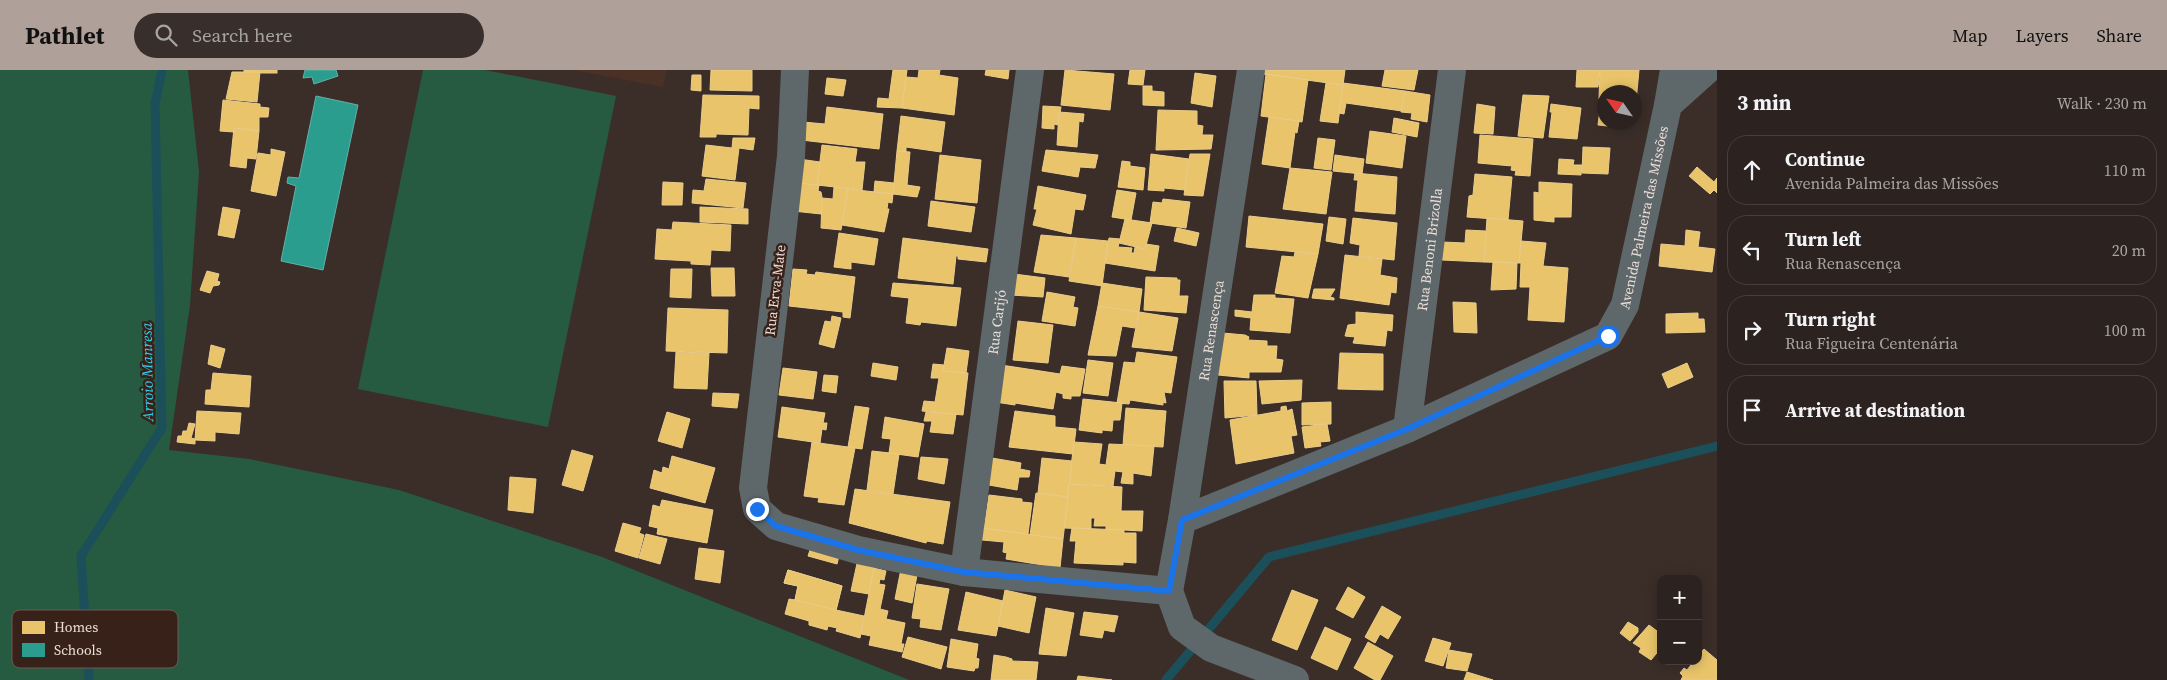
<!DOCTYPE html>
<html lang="en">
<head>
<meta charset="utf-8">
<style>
	body { margin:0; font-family:"Source Serif 4",serif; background:#382f2c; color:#f1f3f6 }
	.controls { position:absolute; right:15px; bottom:15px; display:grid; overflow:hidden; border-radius:10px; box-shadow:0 2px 12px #0003 }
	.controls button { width:45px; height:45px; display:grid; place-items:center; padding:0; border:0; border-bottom:1px solid #483f3d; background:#2c221f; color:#f1f3f6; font:25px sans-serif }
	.compass { position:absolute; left:1597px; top:15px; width:45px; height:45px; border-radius:50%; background:#2c221f; box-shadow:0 2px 12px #0003; rotate:304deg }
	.stop { position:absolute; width:15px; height:15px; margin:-11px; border:4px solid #1a73e8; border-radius:50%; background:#fff }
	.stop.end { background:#1a73e8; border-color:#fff; box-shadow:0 1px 5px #0008 }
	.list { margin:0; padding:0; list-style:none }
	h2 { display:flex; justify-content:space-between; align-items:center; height:65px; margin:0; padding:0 20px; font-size:21px }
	h2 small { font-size:16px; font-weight:400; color:#a6a4a4 }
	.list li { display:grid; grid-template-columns:32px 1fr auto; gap:15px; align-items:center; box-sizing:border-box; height:70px; margin:0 10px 10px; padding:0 10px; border:1px solid #483f3d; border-radius:20px }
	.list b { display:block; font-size:19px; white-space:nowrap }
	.list p { margin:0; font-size:16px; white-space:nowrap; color:#a6a4a4 }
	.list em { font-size:16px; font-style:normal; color:#a6a4a4 }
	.icon { flex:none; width:28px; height:28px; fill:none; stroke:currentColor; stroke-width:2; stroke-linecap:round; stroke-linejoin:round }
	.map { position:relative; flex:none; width:1717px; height:610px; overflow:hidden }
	header { display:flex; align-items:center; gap:30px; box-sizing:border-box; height:70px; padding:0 25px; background:#afa09a; color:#111 }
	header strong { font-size:24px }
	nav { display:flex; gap:28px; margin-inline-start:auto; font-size:18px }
	.search { width:350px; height:45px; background:#382f2c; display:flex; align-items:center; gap:12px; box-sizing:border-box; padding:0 18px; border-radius:28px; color:#a6a4a4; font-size:19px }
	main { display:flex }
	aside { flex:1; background:#2c221f }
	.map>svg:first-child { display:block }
	.built { fill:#4b3125 }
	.green { fill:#265b42 }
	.homes { fill:#e9c46a; stroke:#eacc8b }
	.schools { fill:#2a9d8f; stroke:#64b0a5 }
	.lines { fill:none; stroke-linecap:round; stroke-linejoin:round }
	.stream { stroke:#1b505b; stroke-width:9 }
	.minor { stroke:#5e686a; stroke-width:28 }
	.route { stroke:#1a73e8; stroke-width:6 }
	.labels { text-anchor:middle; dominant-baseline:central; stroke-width:5; stroke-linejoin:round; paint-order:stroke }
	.street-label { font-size:14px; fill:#edddd7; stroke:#382118 }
	.water-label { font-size:15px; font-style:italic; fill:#2bd3f3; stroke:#382118 }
	.key { fill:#382118; stroke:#6e5951; stroke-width:1 }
	.key-label { font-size:14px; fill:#edddd7 }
</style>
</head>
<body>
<header>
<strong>Pathlet</strong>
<div class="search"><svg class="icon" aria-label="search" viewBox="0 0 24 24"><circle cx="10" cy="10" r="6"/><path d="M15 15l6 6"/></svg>Search here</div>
<nav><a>Map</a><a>Layers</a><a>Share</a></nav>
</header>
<main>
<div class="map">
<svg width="1717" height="610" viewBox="0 0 1717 610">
	<rect width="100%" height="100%" fill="#3b2e29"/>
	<path class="built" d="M574,0H666L663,17Z"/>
	<g class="green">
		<path d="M0,0H188L199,102L190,235L169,380L249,389L399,420L602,487L909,610H0Z"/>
		<path d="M423,0H485L616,26L548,357L358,319Z"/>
	</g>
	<g class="homes">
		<rect x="244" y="0" width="33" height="3"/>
		<path d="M711,0H752V21L710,20Z"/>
		<path d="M893,0H907L902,38L877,37L878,28L889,29Z"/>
		<path d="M919,0H940L939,5L958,8L954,45L902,38L906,7L918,8Z"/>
		<path d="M986,0H1009L1008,9L985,5Z"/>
		<path d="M1065,0L1114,4L1110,40L1061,35Z"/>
		<path d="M1130,0H1145L1143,15L1128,14Z"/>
		<path d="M1264,0H1345L1343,15L1263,4Z"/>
		<path d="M1385,0H1418L1414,20L1382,16Z"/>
		<path d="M1577,0H1600L1598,17H1576Z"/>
		<path d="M1600,0H1639L1636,32L1634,31V22H1604V29H1599Z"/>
		<path d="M232,2H260L257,32L226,29Z"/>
		<path d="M1195,3L1216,6L1212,37L1191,33Z"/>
		<path d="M1266,4L1308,10L1302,52L1261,46Z"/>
		<path d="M692,5H701V21L691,20Z"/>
		<path d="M827,8L846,10L843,26L825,24Z"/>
		<path d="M1326,13L1343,15L1338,53L1320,51Z"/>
		<path d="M1343,13L1405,21L1402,41L1346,33L1344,44L1339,43Z"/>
		<path d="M1143,16H1152V21L1164,22V36L1143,35Z"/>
		<path d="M1405,21L1430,25L1427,52L1411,49L1412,43L1401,42Z"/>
		<path d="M703,25L759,26V39L749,38L748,65L716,64V67H700Z"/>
		<path d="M1523,25L1549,26L1543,68L1518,66Z"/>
		<path d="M223,30L260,34V37L269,38L268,47H259V61L234,58V62L220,61Z"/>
		<path d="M1601,31L1604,32V52H1627L1626,58L1598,55Z"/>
		<path d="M1477,34L1495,37L1493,64L1474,63Z"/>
		<path d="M1551,34L1581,38L1577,69L1549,67L1552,42H1550Z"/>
		<path d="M1043,36L1061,37L1058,55L1054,54V59L1042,58Z"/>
		<path d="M827,37L883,44L879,79L801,70L803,52L825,54Z"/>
		<path d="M1158,40L1197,41V55L1203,56L1202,65H1213L1211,79L1156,80Z"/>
		<path d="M1059,42L1084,44L1083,52L1079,51L1077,77L1057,75Z"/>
		<path d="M901,46L945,52L941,82L906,77V82L897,81Z"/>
		<path d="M1269,47L1299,51L1297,63L1295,62L1290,98L1262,94Z"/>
		<path d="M1394,48L1419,53L1417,67L1392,62Z"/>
		<path d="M234,58L259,61L256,89L247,88L246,98L230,96Z"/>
		<path d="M1370,61L1406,66L1402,98L1366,93Z"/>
		<path d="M1480,65L1533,69L1530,106L1515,105L1516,101L1511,100L1512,96L1478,93Z"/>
		<path d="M733,68H755L753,80L739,78L735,110L702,106L706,75L732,78Z"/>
		<path d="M1318,68L1335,70L1331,100L1314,98Z"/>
		<path d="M822,75L857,79L855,92H865L862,120L817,115Z"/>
		<path d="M1583,77L1610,78L1608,104L1582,103Z"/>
		<path d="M271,79L285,82L276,126L251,121L258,83L271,85Z"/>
		<path d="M1046,80L1098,85L1095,98L1080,97L1078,107L1042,101Z"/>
		<path d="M897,81L910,82L907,115L920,117L917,127L893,124Z"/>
		<path d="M1151,84L1189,89L1185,120L1164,118V121L1148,120Z"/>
		<path d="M1190,84H1210L1203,126L1184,125Z"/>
		<path d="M940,85L981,90L977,133L935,129Z"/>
		<path d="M1335,85L1364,89L1362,104L1333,101Z"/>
		<path d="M799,89L820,92L817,115L797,113Z"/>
		<path d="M1559,89L1574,90L1573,95H1582L1581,105L1558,104Z"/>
		<path d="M1122,91L1130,92V96L1145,98L1143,120L1118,117Z"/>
		<path d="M1697,97L1714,112L1717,108V123L1714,120L1710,124L1689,106Z"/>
		<path d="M1290,98L1332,102L1326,144L1283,139Z"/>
		<path d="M1355,103L1397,107L1395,144L1355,141L1358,110H1354Z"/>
		<path d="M1475,104L1512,107L1508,150L1467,147L1469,126L1473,125Z"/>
		<path d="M706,109L746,113L743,138L692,133L693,120L704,121Z"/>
		<path d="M875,111L894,113L893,124L874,122Z"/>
		<path d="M663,112L683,113L682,135H662Z"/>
		<path d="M1539,112L1572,114L1571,147H1554V152L1534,150V122L1539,123Z"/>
		<path d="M797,113L819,115L818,121L821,122L822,127L821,144L793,141Z"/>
		<path d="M1038,116L1086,125L1083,140L1075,139L1071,164L1033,155L1037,139H1034Z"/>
		<path d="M834,117L848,119L841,160L821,158L822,128L833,129Z"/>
		<path d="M848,119L893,124L892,133L888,132L887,139H889L884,162L842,155Z"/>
		<path d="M1117,120L1136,123L1131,150L1112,147Z"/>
		<path d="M1163,129L1190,132L1186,158L1150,153L1153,132L1162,133Z"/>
		<path d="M931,131L975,137L971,162L928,156Z"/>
		<path d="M223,137L240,140L234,168L218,165Z"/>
		<path d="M700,137L748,139V154L700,152Z"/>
		<path d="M1249,146L1323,154L1318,184L1246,177Z"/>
		<path d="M1329,147L1346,149L1343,174L1326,171Z"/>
		<path d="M1353,148L1397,153L1394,190L1359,186L1360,175L1350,173Z"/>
		<path d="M1487,148L1523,151L1519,193L1484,192Z"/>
		<path d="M1125,149L1152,153L1145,179L1119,173Z"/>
		<path d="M673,152L731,155L730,181L711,180L710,195L691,194V191L655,189L657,159L672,160Z"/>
		<path d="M1177,158L1199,163L1196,176L1174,171Z"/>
		<path d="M1466,160L1486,161L1484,192L1442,190L1443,172L1465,173Z"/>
		<path d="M1686,160L1700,162L1698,177L1715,179L1712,202L1659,196L1661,174L1685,176Z"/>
		<path d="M839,163L878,169L874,195L851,192V199L834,197Z"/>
		<path d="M1041,165L1076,168L1069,207L1034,202Z"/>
		<path d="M903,168L988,179L986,192L958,189V186H956L953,214L898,208Z"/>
		<path d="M1076,168L1108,171L1102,216L1069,211Z"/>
		<path d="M1109,168L1120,169L1118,177L1132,178L1131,183H1134L1135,177L1145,179L1146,174L1159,176L1155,201L1105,193Z"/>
		<path d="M1521,171L1546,173L1543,196L1568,198L1564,252L1528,250L1530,217H1520L1521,193H1519Z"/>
		<path d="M1295,182L1318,184L1308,228L1275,223L1282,186L1294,187Z"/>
		<path d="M1345,185L1382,189L1380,205L1397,208L1396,223L1391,222L1389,235L1340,228Z"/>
		<path d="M1493,192L1517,193L1516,219L1491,220Z"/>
		<path d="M711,198H734L735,226H712Z"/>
		<path d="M671,199H692L691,228L670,227Z"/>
		<path d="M793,199L807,200L806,204L815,205L816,202L855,207L850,248L843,247V242L789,236Z"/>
		<path d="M207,201L219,204L217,211L220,212L219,215L213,216L210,223L200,220Z"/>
		<path d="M1014,204L1045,208L1043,227L1011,225Z"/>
		<path d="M1146,207L1177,208V210H1180L1179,226H1188L1186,243L1144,240Z"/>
		<path d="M893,213L961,218L956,256L921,252L920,255L906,253L909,228L891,226Z"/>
		<path d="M1102,213L1142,219L1139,242L1098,236Z"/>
		<path d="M1314,219H1335L1330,227L1334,228V230L1312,228Z"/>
		<path d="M1047,222L1075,227L1073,237L1078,238L1075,256L1042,251Z"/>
		<path d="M1254,225H1275V228L1294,229L1290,263L1250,260L1251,248L1235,246V240L1252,242Z"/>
		<path d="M1453,232L1476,233L1477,263L1454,262Z"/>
		<path d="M1098,236L1139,242L1135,258L1122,256L1116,286L1088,285Z"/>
		<path d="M668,238L728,240L727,283L666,281Z"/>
		<path d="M1139,242L1178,248L1172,281L1132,277Z"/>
		<path d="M1356,242L1393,245L1392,261L1387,260L1385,276L1353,273L1355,267L1345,266L1348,255L1356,254Z"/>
		<path d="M1698,243V249H1704L1705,262L1666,263V244Z"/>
		<path d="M832,246L841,248L834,278L819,274L825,251L831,252Z"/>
		<path d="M1018,251L1053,255L1048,293L1013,290Z"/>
		<path d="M1223,263L1245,265L1249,267L1248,270L1267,271V276H1277L1276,289L1283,290L1281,302H1249V308L1218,305Z"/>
		<path d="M211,275L225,279L220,298L208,294Z"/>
		<path d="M947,278L969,281L966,303L943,301Z"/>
		<path d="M676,282L709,283L707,319L674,318Z"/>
		<path d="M1137,282L1177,287L1171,323L1164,322L1166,333L1163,332V335L1130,330L1129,334L1117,333L1124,292L1135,293Z"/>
		<path d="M1340,283L1383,284V320L1338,319Z"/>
		<path d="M1088,290L1113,293L1108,326L1083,323Z"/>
		<path d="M873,293L898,297L896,310L871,306Z"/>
		<path d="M1687,293L1693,307L1668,318L1662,304Z"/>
		<path d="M933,294L944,295L943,301L968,303L963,345L922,341L924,331L935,332L939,308H931Z"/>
		<path d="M1001,295L1060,304L1062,296L1085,299L1080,326H1071V329L1063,328V324L1056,322L1053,339L1015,333V335L995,332Z"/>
		<path d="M783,298L817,302L813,329L779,325Z"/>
		<path d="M213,303L251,306L249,337L205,334L206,320H211Z"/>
		<path d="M824,305L838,306L836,323L822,321Z"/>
		<path d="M1302,310L1301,330L1262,334L1259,311Z"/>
		<path d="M1224,311H1256L1257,345L1225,348Z"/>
		<path d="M713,323L739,324L737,338L712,336Z"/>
		<path d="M1083,329L1122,333L1120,350H1113L1112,361L1102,360V363L1079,360Z"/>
		<path d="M1331,332V354L1302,355V333Z"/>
		<path d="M855,336L869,338L862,379L848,377Z"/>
		<path d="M1286,336L1287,341L1292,339L1297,365L1291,366L1294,383L1236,394L1230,350L1281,341V337Z"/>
		<path d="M782,337L825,343L823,353H827L826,360L822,359L820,373L778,367Z"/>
		<path d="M1126,338L1166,341L1163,377L1123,375Z"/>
		<path d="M197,341L241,343L239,364L215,362V371L195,370Z"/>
		<path d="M1015,341L1055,346V357L1076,359L1073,384L1009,377Z"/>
		<path d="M667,342L690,349L682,378L658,371Z"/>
		<path d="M926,342L956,344L953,364L930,362L932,351H924Z"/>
		<path d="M885,347L924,354L918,387L889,383L891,369L882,368Z"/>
		<path d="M189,353L195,354L191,368L195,369V374L177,372L178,366H182L183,361H187Z"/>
		<path d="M1327,354L1330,371L1320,372L1321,376L1305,378L1302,357Z"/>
		<path d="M812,372L855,378L844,435L818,432L819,428L804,426Z"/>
		<path d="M1074,372L1102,374L1099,394L1106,395L1109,374L1154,376L1151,406L1133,403V414L1121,413L1123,402L1115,401L1113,416L1069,414Z"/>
		<path d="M572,380L593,386L583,421L562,415Z"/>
		<path d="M872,381L899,384L893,424L867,420Z"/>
		<path d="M672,386L715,398L705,433L650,418L654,400L662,403L663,397L669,399Z"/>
		<path d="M921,387L948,389L944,414L918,409Z"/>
		<path d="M992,388L1021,393L1020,399L1030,401L1029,407H1019L1017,420L989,415Z"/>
		<path d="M1042,388L1072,391L1068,427L1038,423Z"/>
		<path d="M510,407L536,409L533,443L508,440Z"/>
		<path d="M1069,414L1122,417L1121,441H1143L1142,461L1106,459V456H1094L1095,448H1091V459L1064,458Z"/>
		<path d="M855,419L950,432L943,474L927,471L926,473L849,453Z"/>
		<path d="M1036,423L1068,427L1063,469L1030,465Z"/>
		<path d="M989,425L1022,429V432L1032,433L1028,464L984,459Z"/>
		<path d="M662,430L713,440L707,473L657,464L658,458L649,456L653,435L660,437Z"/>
		<path d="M623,453L641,458L639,463L644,465L638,488L615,481Z"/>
		<path d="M982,458L1063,469L1060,498L1006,489L1007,483L1003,482L1004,472L982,470Z"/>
		<path d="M1072,458L1124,460V463H1136V493L1123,492V495L1074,493L1076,471H1070Z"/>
		<path d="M646,464L667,469L660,494L639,488Z"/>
		<path d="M814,468L839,486L837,494L808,486Z"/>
		<path d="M699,478L724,481L720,513L695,509Z"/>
		<path d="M858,489L875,493L869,524L851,521Z"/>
		<path d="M874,498L886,501L884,510L880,509L879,514L885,515L880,539L888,541L886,549L905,553L901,574H904L902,582L869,575L871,566L861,564Z"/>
		<path d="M901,499L917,505L912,533L895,529Z"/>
		<path d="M788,500L842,516L836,540L864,546L860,568L836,561L837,558L828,556L827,560L809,555V551L785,544L789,529L795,530L798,516L784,513Z"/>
		<path d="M788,500L842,516L836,540L795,530L798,516L784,513Z"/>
		<path d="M917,514L949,519L941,560L920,557L921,549L912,548Z"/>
		<path d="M1348,517L1365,527L1353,548L1336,539Z"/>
		<path d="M1005,520L1036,527L1029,563L998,556Z"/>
		<path d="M1292,520L1318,530L1297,580L1272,570Z"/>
		<path d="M966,522L1003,531L996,566L958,560Z"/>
		<path d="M1382,536L1401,547L1388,569L1380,564L1375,573L1365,567Z"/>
		<path d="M1046,538L1074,543L1066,586L1039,584Z"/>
		<path d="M1084,542L1118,546L1114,562L1104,560L1102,568L1080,565Z"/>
		<path d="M1628,552L1638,558V562L1630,571L1620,563Z"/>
		<path d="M1649,555L1661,564V578L1651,590L1639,582L1641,578L1633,573Z"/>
		<path d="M1325,557L1351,569L1337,600L1311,588Z"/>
		<path d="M908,567L947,577L941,599L902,587Z"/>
		<path d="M1433,568L1451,573L1443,596L1425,591Z"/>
		<path d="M951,569L978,574L976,588L979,589L978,598H975L974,601L947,597Z"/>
		<path d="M1368,572L1393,586L1380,610H1375L1354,598Z"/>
		<path d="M1704,579L1717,590V610H1681L1683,606L1680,603L1684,598L1687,600L1694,591H1698V586Z"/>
		<path d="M1449,580L1472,584L1467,601L1446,598Z"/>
		<path d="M994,585L1006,587L1012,589V591L1038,592L1036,610H991Z"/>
		<path d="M1467,602L1493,610H1464Z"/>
		<path d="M1078,606L1112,610H1077Z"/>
	</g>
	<g class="schools">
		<path d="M305,0H336L338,6L314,14L312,7L303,8Z"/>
		<path d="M316,26L358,35L323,200L281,191L296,116L287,113L288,107L299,108Z"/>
	</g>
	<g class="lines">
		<g class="stream">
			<path d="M89,610L81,486L162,358L155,34L162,0"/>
			<path d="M1166,610L1269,487L1717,376"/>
		</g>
		<g class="minor">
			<path d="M795,0L791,86L753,418L757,439L776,456L858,480L964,502L1169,521"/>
			<path d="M1668,35L1674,0"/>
			<path id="s1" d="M1407,359L1452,0"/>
			<path id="s2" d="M1182,450L1407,359L1608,266L1625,235L1668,35L1707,0"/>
			<path id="s3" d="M964,502L1030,0"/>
			<path id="s4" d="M1169,521L1182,450L1251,0"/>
			<path d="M1169,521L1182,557L1211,578L1295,610"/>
		</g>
	</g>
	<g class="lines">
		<path class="route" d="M757,439L776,456L858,480L964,502L1169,521L1182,450L1407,359L1608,266"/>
	</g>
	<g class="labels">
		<g class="street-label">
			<text stroke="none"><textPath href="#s2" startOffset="589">Avenida Palmeira das Missões</textPath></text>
			<text stroke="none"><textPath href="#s1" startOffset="181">Rua Benoni Brizolla</textPath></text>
			<text transform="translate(775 220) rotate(-83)">Rua Erva-Mate</text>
			<text stroke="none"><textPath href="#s3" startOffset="252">Rua Carijó</textPath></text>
			<text stroke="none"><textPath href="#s4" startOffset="264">Rua Renascença</textPath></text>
		</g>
		<g class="water-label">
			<text transform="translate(147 302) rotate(-91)">Arroio Manresa</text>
		</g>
	</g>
	<rect x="12" y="540" width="166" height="58" rx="8" class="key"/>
	<rect x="22" y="551" width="23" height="13" fill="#e9c46a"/>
	<rect x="22" y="573" width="23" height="14" fill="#2a9d8f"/>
	<g class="key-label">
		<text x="54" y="562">Homes</text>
		<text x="54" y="585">Schools</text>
	</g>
</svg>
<div class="controls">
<button>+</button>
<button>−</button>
</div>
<svg class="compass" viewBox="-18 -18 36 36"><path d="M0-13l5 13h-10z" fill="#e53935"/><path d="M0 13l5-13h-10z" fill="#a6a4a4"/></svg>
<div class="stop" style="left:1608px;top:266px"></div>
<div class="stop end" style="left:757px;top:439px"></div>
</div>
<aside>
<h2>3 min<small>Walk · 230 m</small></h2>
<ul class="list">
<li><svg class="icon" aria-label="ahead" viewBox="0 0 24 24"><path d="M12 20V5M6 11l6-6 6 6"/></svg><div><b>Continue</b><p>Avenida Palmeira das Missões</p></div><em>110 m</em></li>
<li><svg class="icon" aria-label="left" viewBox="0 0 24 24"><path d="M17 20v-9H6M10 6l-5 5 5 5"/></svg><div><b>Turn left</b><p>Rua Renascença</p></div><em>20 m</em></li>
<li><svg class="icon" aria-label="right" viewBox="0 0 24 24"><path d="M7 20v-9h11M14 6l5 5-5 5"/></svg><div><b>Turn right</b><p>Rua Figueira Centenária</p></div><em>100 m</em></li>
<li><svg class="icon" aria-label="arrive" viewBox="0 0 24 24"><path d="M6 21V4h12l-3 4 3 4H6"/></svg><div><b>Arrive at destination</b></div></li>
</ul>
</aside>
</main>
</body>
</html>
